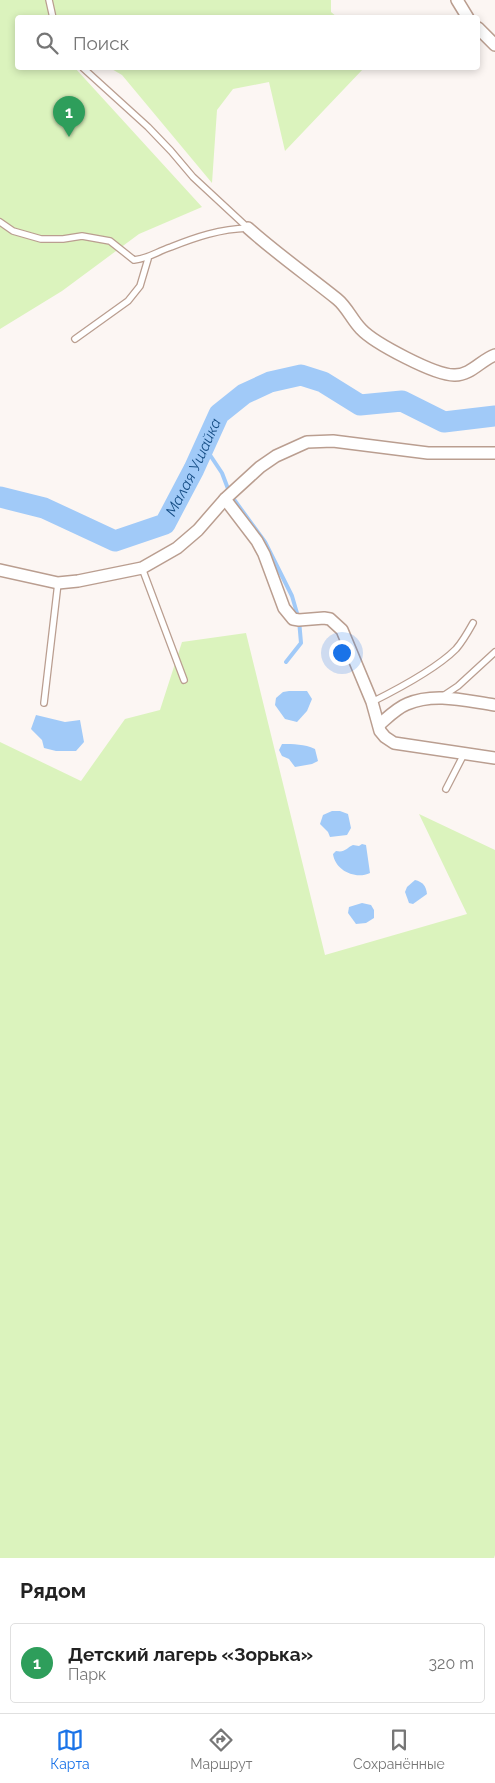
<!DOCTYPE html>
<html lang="ru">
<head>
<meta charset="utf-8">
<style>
	body { margin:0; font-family:Raleway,sans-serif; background:#f6f6f6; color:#222 }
	.you { position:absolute; left:341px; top:652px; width:18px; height:18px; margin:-12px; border:4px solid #fff; border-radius:50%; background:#1a73e8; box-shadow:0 0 0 8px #1a73e833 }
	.badge { display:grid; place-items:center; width:32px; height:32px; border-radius:50%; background:#1a73e8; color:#fff; font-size:16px; font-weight:700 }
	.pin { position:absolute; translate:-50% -41px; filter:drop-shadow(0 1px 2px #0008) }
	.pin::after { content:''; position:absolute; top:26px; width:18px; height:15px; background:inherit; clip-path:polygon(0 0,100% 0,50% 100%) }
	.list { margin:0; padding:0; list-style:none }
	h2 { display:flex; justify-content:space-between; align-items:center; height:65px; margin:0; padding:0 20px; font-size:21px }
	h2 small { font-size:16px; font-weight:400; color:#767676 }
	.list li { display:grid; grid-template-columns:32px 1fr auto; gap:15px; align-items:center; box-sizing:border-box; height:80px; margin:0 10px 10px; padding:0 10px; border:1px solid #e0e0e0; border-radius:5px }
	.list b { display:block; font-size:19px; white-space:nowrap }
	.list p { margin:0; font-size:16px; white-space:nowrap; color:#767676 }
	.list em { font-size:16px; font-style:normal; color:#767676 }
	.icon { flex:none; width:28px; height:28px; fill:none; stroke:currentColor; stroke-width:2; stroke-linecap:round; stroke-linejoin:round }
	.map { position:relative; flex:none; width:495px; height:1558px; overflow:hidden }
	.search { position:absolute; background:#fff; box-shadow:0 2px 8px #0003; left:15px; right:15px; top:15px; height:55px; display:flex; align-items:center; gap:12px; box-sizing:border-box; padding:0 18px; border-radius:5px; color:#767676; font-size:19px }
	.sheet { height:155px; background:#fff }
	nav { display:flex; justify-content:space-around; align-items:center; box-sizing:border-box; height:70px; border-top:1px solid #e0e0e0; background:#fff; font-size:14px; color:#767676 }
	nav a { display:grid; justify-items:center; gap:2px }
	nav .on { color:#1a73e8 }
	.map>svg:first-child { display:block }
	.green { fill:#dbf3bd }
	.water { fill:#a1caf8 }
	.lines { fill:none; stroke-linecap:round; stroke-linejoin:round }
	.stream { stroke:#a1caf8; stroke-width:4 }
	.river { stroke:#a1caf8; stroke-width:21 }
	.service-casing { stroke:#ba9e90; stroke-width:8 }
	.minor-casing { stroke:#ba9e90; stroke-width:14 }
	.service { stroke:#fff; stroke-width:5.5 }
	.minor { stroke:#fff; stroke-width:11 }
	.labels { text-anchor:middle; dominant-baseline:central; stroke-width:5; stroke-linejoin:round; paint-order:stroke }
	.water-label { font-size:15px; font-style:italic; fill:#164e86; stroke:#fff }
</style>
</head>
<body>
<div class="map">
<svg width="495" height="1558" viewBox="0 0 495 1558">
	<rect width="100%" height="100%" fill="#fcf6f3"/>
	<g class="green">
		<path d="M0,0H331V12L337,17L18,18V68H75L202,207L139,234L62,291L0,329Z"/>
		<path d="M110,68H364L285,151L269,82L233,89L217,110L212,183L122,75Z"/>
		<path d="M246,633L325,955L467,914L419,814L495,850V1555L494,1558H0V742L81,781L125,719L160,710L182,642Z"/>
	</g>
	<g class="water">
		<path d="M289,691H307L312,699L307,711L297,722L285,719L275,705L276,698L283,692Z"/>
		<path d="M36,715L65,722L80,720L84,742L76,751H56L44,748L42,740L31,729Z"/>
		<path d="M282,744C294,744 304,744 315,749L318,761L312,764L295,767L289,759L282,756L279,750Z"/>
		<path d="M332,811H340L348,814L351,828L347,835L330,837L328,832L320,824L323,815Z"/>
		<path d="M362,844L366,845L370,873C355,880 335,870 333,854L336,851C345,853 346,848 353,845L359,846Z"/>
		<path d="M415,880C423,882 426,886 427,894L413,904L409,903L405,892L407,887Z"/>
		<path d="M362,903L371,905L374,910V918L366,923L356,924L348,913L349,907Z"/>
	</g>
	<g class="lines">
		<path class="stream" d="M204,446L222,473L230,494L265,542L292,596L299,620L301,643L286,662"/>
		<path class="river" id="s1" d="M0,497L44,508L115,541L165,524L194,469L219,414L244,394L270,382L301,375L323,382L360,405L402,401L444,422L495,416"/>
		<defs>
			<g id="service">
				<path d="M49,0L53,18"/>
				<path d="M83,68L148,127L171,151L193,177L248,228"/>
				<path d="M0,222L13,231L41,239H63L82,236L110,241L134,260C150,258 156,252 171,247C196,237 220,229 248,228"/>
				<path d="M75,339L128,301L140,286L148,259"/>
				<path d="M142,568L184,680"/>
				<path d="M443,696L458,686L495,652"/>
				<path d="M372,702C398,689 436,669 456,649C463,641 468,632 473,623"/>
				<path d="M44,703L58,583"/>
				<path d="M446,789L464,754"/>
			</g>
			<g id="minor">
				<path d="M457,0L468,18"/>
				<path d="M478,28L495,45"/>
				<path d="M248,228C276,253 307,275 337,299C347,307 352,320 361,329C374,343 436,376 455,375C471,375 481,360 495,355"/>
				<path d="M225,499L257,541L264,554L284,608L293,619L299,620L324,618L330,619L342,630L372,702L380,731L385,737L394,743L495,758"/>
				<path d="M0,570L58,583L78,581L142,568L177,548L198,530L225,499L260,467L276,456L307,442L333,441L428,453H495"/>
				<path d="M380,724C388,717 397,708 407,704C435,692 466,701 495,705"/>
			</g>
		</defs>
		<use href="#service" class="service-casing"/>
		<use href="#minor" class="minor-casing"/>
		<use href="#service" class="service"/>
		<use href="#minor" class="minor"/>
	</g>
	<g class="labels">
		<g class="water-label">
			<text stroke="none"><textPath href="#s1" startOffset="240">Малая Ушайка</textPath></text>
		</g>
	</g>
</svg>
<div class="you"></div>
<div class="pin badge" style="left:69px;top:137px;background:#2e9e5b">1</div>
<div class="search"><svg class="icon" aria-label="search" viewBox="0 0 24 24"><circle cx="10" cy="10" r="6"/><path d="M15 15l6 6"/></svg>Поиск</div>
</div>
<section class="sheet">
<h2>Рядом<small></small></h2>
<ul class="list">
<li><span class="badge" style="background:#2e9e5b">1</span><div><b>Детский лагерь «Зорька»</b><p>Парк</p></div><em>320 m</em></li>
</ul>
</section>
<nav>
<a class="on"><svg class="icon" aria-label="map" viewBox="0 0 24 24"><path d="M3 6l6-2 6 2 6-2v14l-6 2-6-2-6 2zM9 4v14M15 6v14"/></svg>Карта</a>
<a><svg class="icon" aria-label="directions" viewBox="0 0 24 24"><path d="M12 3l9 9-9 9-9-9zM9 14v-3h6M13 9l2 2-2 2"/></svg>Маршрут</a>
<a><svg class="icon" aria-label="saved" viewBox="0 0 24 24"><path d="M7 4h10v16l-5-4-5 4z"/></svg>Сохранённые</a>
</nav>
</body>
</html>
